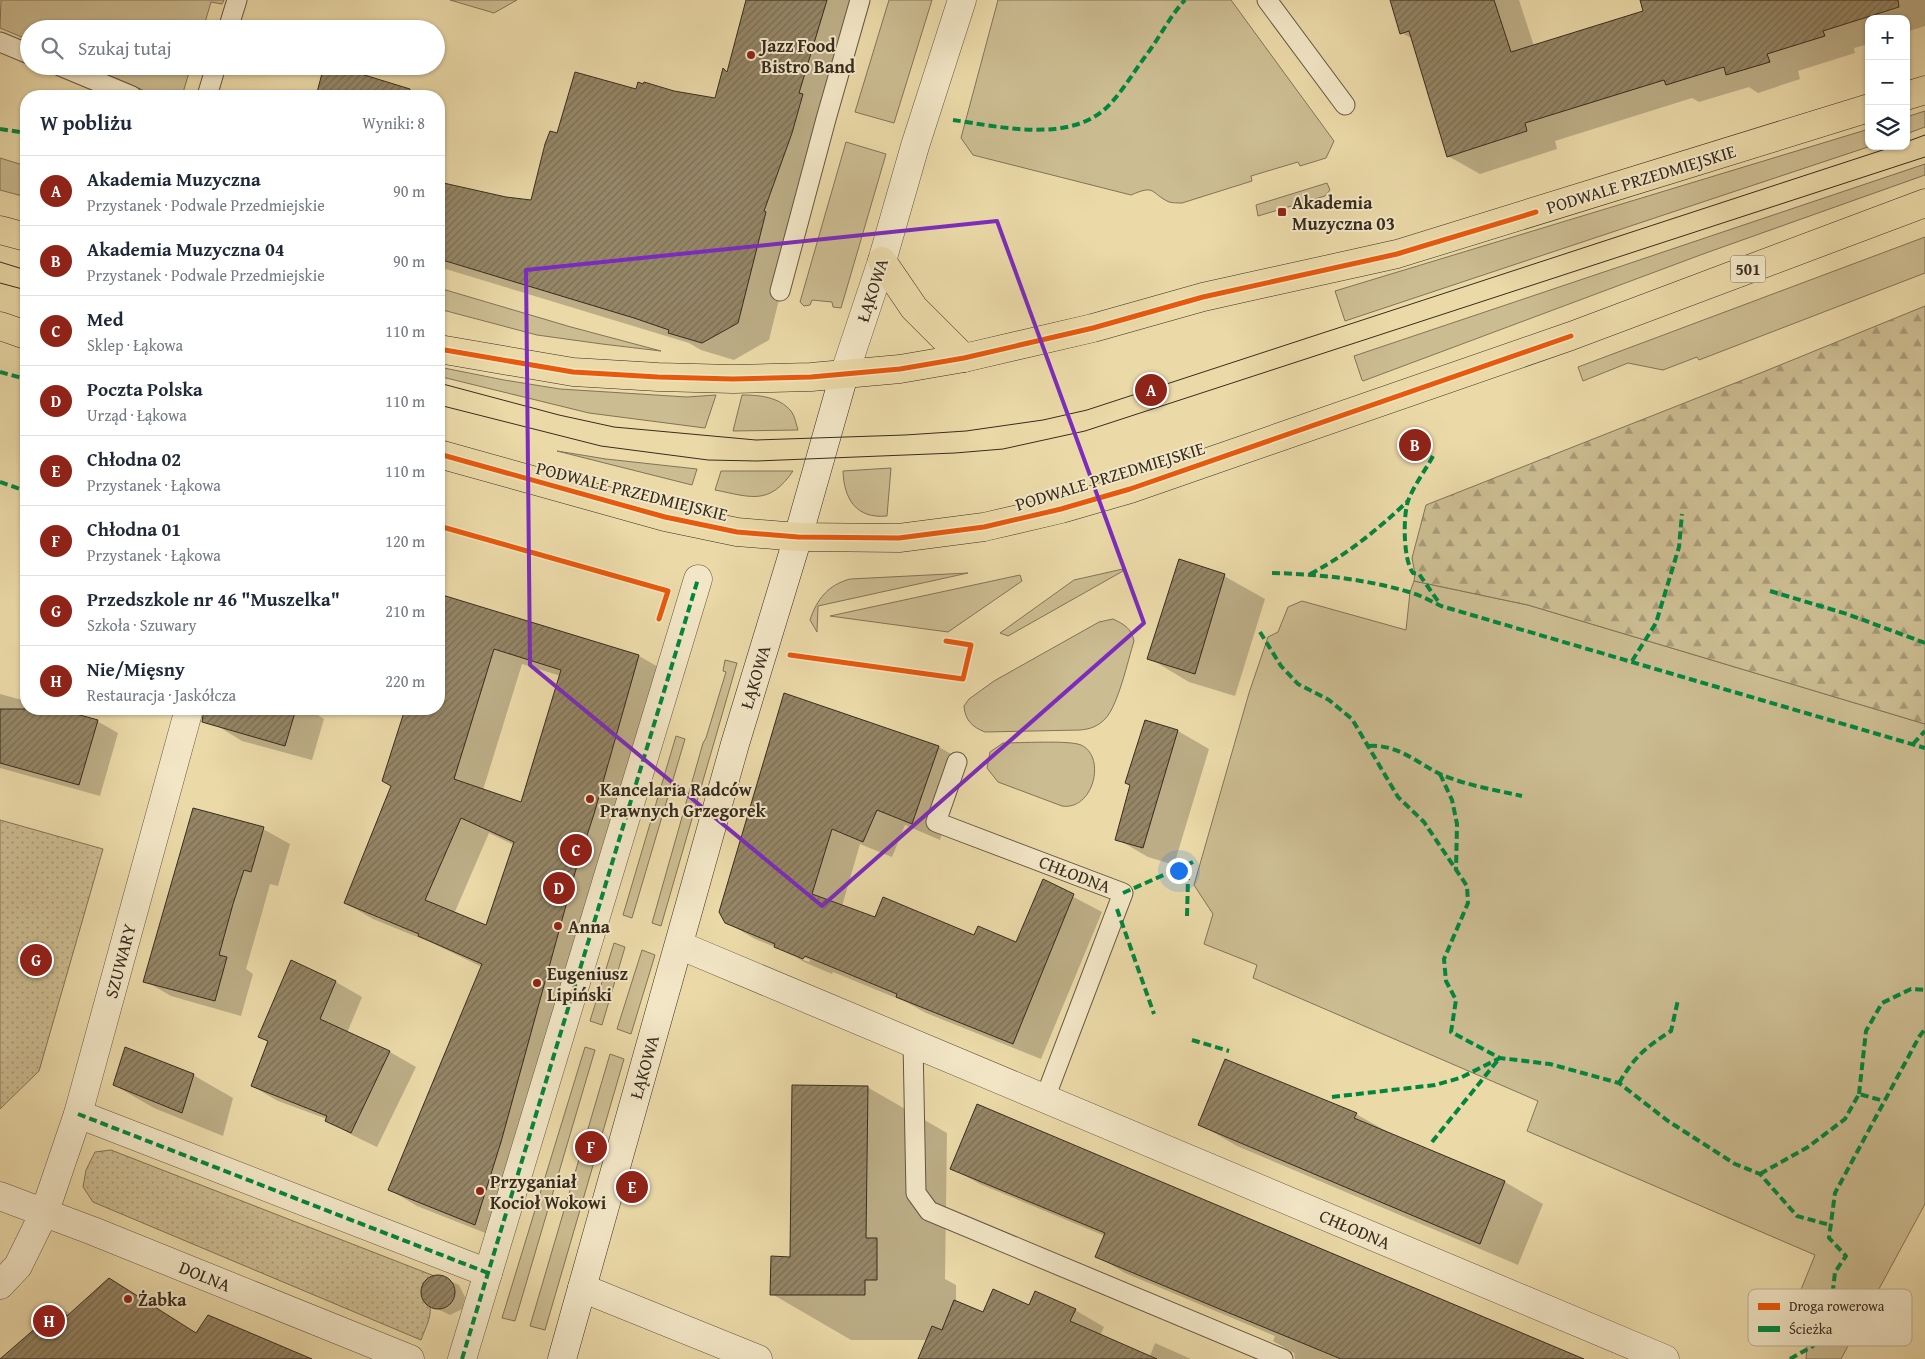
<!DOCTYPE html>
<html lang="pl">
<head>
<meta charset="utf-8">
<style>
	body { margin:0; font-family:"Gentium Book Plus",serif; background:#f6f6f7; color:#1f2937 }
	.controls { position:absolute; right:15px; top:15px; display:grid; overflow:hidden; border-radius:10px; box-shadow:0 1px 4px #0004 }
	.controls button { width:45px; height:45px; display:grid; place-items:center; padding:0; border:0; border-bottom:1px solid #e0e1e3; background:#fff; color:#1f2937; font:25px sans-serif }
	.you { position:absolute; left:1178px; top:870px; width:18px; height:18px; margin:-12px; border:4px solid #fff; border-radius:50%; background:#1a73e8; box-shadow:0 0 0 8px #1a73e833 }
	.badge { display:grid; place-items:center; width:32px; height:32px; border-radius:50%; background:#8f2418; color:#fff; font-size:16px; font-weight:700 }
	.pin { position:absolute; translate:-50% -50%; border:2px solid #fff; box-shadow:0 1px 5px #0006 }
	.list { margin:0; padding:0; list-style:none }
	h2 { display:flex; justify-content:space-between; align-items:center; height:65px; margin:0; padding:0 20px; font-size:21px }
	h2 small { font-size:16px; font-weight:400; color:#747a83 }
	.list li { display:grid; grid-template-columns:32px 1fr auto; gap:15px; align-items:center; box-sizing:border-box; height:70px; padding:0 20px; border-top:1px solid #e0e1e3 }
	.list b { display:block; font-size:19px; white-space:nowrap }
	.list p { margin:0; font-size:16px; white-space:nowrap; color:#747a83 }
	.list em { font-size:16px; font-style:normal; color:#747a83 }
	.icon { flex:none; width:28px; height:28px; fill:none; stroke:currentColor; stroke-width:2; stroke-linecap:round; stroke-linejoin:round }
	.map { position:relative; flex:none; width:1925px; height:1359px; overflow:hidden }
	.search { position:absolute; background:#fff; box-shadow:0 1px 4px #0004; left:20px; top:20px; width:425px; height:55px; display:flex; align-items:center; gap:12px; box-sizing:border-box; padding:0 18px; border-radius:28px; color:#747a83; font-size:19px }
	.panel { position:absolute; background:#fff; box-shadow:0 1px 4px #0004; left:20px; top:90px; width:425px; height:625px; border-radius:20px }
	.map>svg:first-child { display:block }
	.grass { fill:#ccbc91; stroke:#827458 }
	.forest { fill:url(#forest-firs); stroke:#827458 }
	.park { fill:url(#park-dots); stroke:#827458 }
	.shadow { fill:#0003; fill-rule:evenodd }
	.building { fill:url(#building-hatch); stroke:#372c1f; fill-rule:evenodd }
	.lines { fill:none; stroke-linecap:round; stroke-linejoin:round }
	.lane-casing { stroke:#645741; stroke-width:21 }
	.street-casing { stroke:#645741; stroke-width:29 }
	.secondary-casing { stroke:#372c1f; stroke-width:29 }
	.primary-casing { stroke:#372c1f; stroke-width:29 }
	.lane { stroke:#f2e6c6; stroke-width:19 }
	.street { stroke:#f2e6c6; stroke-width:28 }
	.secondary { stroke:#f2e6c6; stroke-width:28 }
	.primary { stroke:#ebd9a8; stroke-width:28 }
	.tram { stroke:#372c1f; stroke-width:1 }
	.quiet { stroke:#00873e; stroke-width:4; stroke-dasharray:8 4; stroke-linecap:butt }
	.cycleway-casing { stroke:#f2e6c6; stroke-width:8 }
	.cycleway { stroke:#e8590c; stroke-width:5 }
	.marked { fill:none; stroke:#7b2cbf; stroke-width:4; stroke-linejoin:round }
	.poi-dot { fill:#8f2418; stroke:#f2e6c6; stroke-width:2 }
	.labels { text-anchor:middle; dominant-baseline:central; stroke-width:4; stroke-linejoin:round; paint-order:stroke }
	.shield { fill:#f2e6c6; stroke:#6f6451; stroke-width:1 }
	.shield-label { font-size:16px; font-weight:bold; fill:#372c1f }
	.poi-label { font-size:18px; font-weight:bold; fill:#372c1f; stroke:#f2e6c6; text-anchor:start }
	.street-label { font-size:18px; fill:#372c1f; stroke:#f2e6c6 }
	.key { fill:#f2e6c6; stroke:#baae94; stroke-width:1 }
	.key-label { font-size:14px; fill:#372c1f }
</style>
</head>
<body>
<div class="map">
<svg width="1925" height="1359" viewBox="0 0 1925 1359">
	<defs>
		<pattern id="forest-firs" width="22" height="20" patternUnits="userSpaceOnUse" patternTransform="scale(1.25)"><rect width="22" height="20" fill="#ccbc91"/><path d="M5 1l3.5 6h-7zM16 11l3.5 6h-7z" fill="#a69976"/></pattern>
		<pattern id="park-dots" width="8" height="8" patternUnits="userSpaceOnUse" patternTransform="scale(1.25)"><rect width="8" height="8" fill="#ccbc91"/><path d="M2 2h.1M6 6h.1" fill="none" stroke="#a69976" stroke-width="1.8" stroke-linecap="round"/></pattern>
		<pattern id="building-hatch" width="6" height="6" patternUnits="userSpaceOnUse" patternTransform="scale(1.25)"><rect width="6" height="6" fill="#958666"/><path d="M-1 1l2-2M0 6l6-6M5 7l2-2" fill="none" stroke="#7a6e53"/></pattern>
	</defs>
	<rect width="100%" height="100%" fill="#ebd9a8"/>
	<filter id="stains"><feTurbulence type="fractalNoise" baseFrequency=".004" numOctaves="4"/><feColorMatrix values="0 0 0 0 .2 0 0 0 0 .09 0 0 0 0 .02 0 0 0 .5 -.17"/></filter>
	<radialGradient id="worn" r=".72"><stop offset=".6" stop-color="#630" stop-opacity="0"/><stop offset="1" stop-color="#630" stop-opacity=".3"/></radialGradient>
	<g class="grass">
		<path d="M1,0H224L222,4L211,2L203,29H29V40L0,28Z"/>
		<path d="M450,0H517L494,13Z"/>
		<path d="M889,0H932L894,123L855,112Z"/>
		<path d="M998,0H1231L1334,141L1326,158L1300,166L1298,162L1251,176L1252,181L1182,203C1178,203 1173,203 1169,202C1150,193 1156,184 1131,195L973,155L961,138Z"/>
		<path d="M88,66H191L182,96H156Z"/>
		<path d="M1925,111V127L1906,134V117Z"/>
		<path d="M1869,129V146H1871L1345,321L1335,291Z"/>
		<path d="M846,142L886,154L841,308L833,307L832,302L812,300L810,305L804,306L800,302Z"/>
		<path d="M0,158L26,166V197L0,190Z"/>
		<path d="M1925,164V175L1703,254L1363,381L1362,380L1354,356Z"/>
		<path d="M1327,183L1330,190L1325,196L1258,216L1256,205Z"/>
		<path d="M1925,237V273L1699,360L1697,357L1663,370L1628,363L1583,381L1578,367Z"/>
		<path d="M439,288L571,327L661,351L602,344L537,335L439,309Z"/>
		<path d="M439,367L504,380L560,389L687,397L716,395L705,428L589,413L442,377L439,372Z"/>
		<path d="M742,395C760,395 779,397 791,411C795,416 796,424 798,430L733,431Z"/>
		<path d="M557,451L606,459L697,469L692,485Z"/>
		<path d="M891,468L887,516C856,519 844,499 843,471Z"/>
		<path d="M721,471H793C769,506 751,497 715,490Z"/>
		<path d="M1123,569V571L1008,636L1000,633L1074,580Z"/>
		<path d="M968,573L818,606L817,632L810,620C817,599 828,585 850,579Z"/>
		<path d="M1020,575L1022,581L948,632L830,616Z"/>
		<path d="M1414,581L1528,605L1925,724V1204L1841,1359H1806L1808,1333L1790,1317L1815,1255L1527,1131L1538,1101L1253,978L1257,965L1204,944L1213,914L1194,885L1249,693L1268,637L1278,632L1288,607L1302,601L1406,630L1410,592Z"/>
		<path d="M1113,619C1124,624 1132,629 1134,641C1128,660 1118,706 1105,719C1097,727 1090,729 1080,730L985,732C972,727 965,720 964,706L969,699L994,681L1099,622Z"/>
		<path d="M725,660L737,663L661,926L652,923L703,743L706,738L726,672L723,671Z"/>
		<path d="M676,736L685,739L632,918L623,915Z"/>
		<path d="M1003,743C1019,743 1069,740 1081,745C1107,757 1093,811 1062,806L998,782L987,768L990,752Z"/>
		<path d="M614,943L625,947L602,1025L590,1021Z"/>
		<path d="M642,950L655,955L631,1034L617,1029Z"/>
		<path d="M585,1047L595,1050L515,1321L502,1318Z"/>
		<path d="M610,1054L624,1059L545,1330L530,1326Z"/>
	</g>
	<path class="forest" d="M1925,306V724L1528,605L1414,581L1415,574L1412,558L1426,505L1763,372Z"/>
	<g class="park">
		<path d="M0,820L103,849L39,1071L0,1109Z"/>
		<path d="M111,1150L437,1277L428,1284L426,1293C435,1312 428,1321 421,1340L93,1202L83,1187L86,1170L95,1152Z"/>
	</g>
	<g class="shadow">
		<path d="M747,0H862L796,231L769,340L734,360L701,350L689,343L666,336L439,267V181L453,186L506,198L532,202L558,134L637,91L674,92L716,99L728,73Z"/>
		<path d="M1393,0H1519L1534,46L1645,12L1641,0H1925V26L1906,32V19H1869V44L1854,48L1855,53L1798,71L1800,79L1758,93L1749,87L1699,102L1692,98L1555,141L1557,149L1480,174L1448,156L1413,39L1402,33Z"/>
		<path d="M326,66L405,92L412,96H317Z"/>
		<path d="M1224,576L1265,599L1235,696L1189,682L1149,658Z"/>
		<path d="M441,596L639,656L667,672L503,1240L417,1206L390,1190L482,967L432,943L373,919L345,903L392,786L383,781L406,709H439V603ZM522,664L561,676L522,803L483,790ZM489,833L514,845L487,927L454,914Z"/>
		<path d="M0,694L26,701V709H54L97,721L118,733L100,796L0,768Z"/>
		<path d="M785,695L939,747L967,763L940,840L905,825L892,857L860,844L842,906L876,918L1017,944L1043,881L1102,912L1041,1059L926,1013L906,1002L833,972L832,974L804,962L785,951L755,939L726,922ZM787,950L810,960L809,962L791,955L786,952Z"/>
		<path d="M221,709H320L318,715L324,719L312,760L242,741L216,725Z"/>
		<path d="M1178,731L1209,749L1174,865L1148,857L1117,839Z"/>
		<path d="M263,829L290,844L278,886L270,884L260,920L246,969L253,974L241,1016L171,996L145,981Z"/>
		<path d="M292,961L336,982L362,997L347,1033L390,1052L416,1067L377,1147L352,1135L327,1119L278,1101L252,1086L269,1041Z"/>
		<path d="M193,1075L233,1098L223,1136L154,1108L114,1085Z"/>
		<path d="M867,1087L947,1133L945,1279L956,1285V1302L984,1313L1030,1306L1075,1310L1104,1327L1100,1336L1150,1356L1155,1343L1191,1359H920L928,1340H851L772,1294L791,1258Z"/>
		<path d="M1356,1114L1393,1135L1505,1182L1543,1204L1518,1265L1237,1146L1199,1124Z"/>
		<path d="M951,1168L1580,1359H1295L1294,1353L1273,1341L1275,1336L1125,1273L1097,1256L1105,1236L980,1184Z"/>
		<path d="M437,1275L459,1285L465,1297L462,1309L450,1315L427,1304L421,1293L425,1281Z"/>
		<path d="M60,1308L71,1314L172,1319L197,1334L309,1359H2Z"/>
	</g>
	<g class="building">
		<path d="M746,0H827L799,93L803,94L792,133L764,211L766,212L738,323L702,343L668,333L669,330L634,318L439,259V182L506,197L531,200L545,144L550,131L557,133L575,72L636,89L638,82L643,84L644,82L674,91L715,98L723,68L727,72Z"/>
		<path d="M1390,0H1494L1511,52L1643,11L1640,0H1898L1899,7L1823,31L1825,36L1767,54L1770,62L1726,75L1724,67L1666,85L1664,80L1525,123L1527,131L1447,157L1409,31L1400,34Z"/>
		<path d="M324,66H335L410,89L409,96H316Z"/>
		<path d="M1179,559L1225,574L1195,674L1147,659Z"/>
		<path d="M439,594L639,655L594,814L576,869L501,1142L475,1225L388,1190L482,964L418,936L419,934L344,903L391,786L382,781L405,709H439ZM494,649L561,670L521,802L454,779ZM461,818L514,842L486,925L425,900Z"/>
		<path d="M784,693L939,746L912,824L877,810L863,842L832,829L812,894L875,917L883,897L974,935L978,926L1016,942L1043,879L1074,894L1013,1044L896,997L897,994L805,956L803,959L774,947L775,944L725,923L719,912Z"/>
		<path d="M0,709H58L98,720L79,785L0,763Z"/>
		<path d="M204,709H296L285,746L202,722Z"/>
		<path d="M1145,720L1178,730L1143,848L1115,840L1130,785L1125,783Z"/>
		<path d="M193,808L264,827L251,872L244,870L233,904L219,955L227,957L215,1001L143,982Z"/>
		<path d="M291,960L336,981L320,1019L390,1051L351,1133L325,1121L327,1116L251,1086L268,1041L258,1037Z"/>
		<path d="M125,1047L194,1074L182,1113L113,1085Z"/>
		<path d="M1225,1059L1357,1113L1354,1118L1505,1181L1480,1244L1198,1125Z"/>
		<path d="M792,1085L868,1086L866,1238H877V1280H865V1295H770L771,1256L790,1257Z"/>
		<path d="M977,1104L1131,1169L1584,1359H1341L1222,1310L1095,1257L1105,1233L950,1169Z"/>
		<circle cx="438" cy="1292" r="17"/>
		<path d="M109,1278L196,1333L208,1315L312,1359H0L60,1307L67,1316Z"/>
		<path d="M993,1289L1029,1305L1035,1291L1076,1309L1070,1321L1157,1359H918L932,1326L942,1330L954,1300L983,1312Z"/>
	</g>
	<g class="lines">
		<defs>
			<g id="lane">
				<path d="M1267,0L1345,105"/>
				<path d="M228,29L237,0"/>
				<path d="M0,42L29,54"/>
				<path d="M60,66L132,96"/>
				<path d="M207,96L216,66"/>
				<path d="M780,291L826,119L860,0"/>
				<path d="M957,762L936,822L1123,893L1045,1098"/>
				<path d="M913,1043L916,1193L929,1211L1283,1359"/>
			</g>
			<g id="street">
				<path d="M844,375L882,261L915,146L962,0"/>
				<path d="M679,945L1665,1359"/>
				<path d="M78,1114L488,1273"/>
				<path d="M0,1196L93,1231L410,1359"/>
				<path d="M0,1285L18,1266L45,1211L78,1114L189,709"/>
				<path d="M582,1288L758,1359"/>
				<path d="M462,1359L698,579"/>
			</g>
			<path id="secondary" d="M562,1359L735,744L798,537L844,375"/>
			<g id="primary">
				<path d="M1906,96L1925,90"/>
				<path d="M0,230L26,237"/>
				<path d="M882,261L914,308L964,358"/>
				<path d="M0,326L26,335"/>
				<path d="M439,349L573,372L658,377L733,379L811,377L900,369L964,358L1093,328L1203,297L1397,254L1869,108"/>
				<path d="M439,454L665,517L737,532L798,537L899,538L984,527L1061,509L1130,489L1571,336L1925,203"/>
			</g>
		</defs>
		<use href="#lane" class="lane-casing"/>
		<use href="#street" class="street-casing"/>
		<use href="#secondary" class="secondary-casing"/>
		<use href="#primary" class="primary-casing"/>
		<use href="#lane" class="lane"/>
		<use href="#street" class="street"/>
		<use href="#secondary" class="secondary"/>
		<use href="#primary" class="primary"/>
		<g class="tram">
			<path d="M1906,142L1925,135"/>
			<path d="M0,262L26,270"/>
			<path d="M0,283L26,290"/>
			<path d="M439,383L559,415L614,427L756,440L905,435L966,431L1043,420L1087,410L1895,146"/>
			<path d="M439,405L601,446L708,460L757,461L955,453L1003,449L1085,431L1925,157"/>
		</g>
		<g class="quiet">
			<path d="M953,120C1002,127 1075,145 1112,102C1126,86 1137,67 1150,50C1162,33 1171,15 1185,0"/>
			<path d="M0,129L26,133"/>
			<path d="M0,372L26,379"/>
			<path d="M1433,456C1425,471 1414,485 1408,501C1403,516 1403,560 1413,573L1419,574L1440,604"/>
			<path d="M0,482L26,491"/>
			<path d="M1272,573C1318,574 1365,579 1409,592C1420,595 1431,601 1441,606L1925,748"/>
			<path d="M1310,574C1348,554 1377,530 1408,501"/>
			<path d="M1770,591L1847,614L1925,643"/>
			<path d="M1260,632L1281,666L1298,684L1329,700L1352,719L1398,797L1424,822L1467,886L1468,903L1444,959L1446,981L1456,1000L1451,1032L1500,1058L1550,1064L1619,1083L1668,1121L1735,1164L1760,1174L1797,1216L1830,1225"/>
			<path d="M1632,661L1656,623L1679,547L1682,514"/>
			<path d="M1913,744L1925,731"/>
			<path d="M1369,746C1397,744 1416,762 1440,774C1465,785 1495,790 1522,796"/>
			<path d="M1440,774L1452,800L1457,824L1456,870"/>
			<path d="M1123,893L1193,862"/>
			<path d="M1117,909L1154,1014"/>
			<path d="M1187,916L1188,879"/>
			<path d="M1192,1040L1229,1051"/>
			<path d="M1619,1083C1635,1056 1645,1048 1671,1031L1678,1000"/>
			<path d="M1859,1094L1866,1031L1882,1003L1911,989L1925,990"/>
			<path d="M1332,1097L1435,1085L1460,1078L1500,1058"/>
			<path d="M78,1114L488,1273"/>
			<path d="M1432,1142L1498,1060"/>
			<path d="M1760,1174L1808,1147L1845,1119L1859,1094L1884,1101"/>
			<path d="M462,1359L698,579"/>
			<path d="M1790,1359L1813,1346L1830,1317L1835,1272L1846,1256L1829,1238L1835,1193L1919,1037L1925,1029"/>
		</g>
		<defs>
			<g id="cycleway">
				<path d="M439,349L573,372L658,377L733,379L811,377L900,369L964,358L1093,328L1203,297L1397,254L1536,212"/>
				<path d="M439,454L665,517L737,532L798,537L899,538L984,527L1061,509L1130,489L1571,336"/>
				<path d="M439,526L668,591L659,619"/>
				<path d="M790,655L963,679L971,645L946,641"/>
			</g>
		</defs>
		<use href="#cycleway" class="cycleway-casing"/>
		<use href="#cycleway" class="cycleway"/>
	</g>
	<path class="marked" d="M997,221L1144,623L822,906L530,665L526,270Z"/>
	<g class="poi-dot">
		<circle cx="751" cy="55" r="5"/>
		<rect x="1277" y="207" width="10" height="10" rx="2.5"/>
		<circle cx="590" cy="799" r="5"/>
		<circle cx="558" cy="926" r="5"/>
		<circle cx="537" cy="983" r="5"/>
		<circle cx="480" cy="1191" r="5"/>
		<circle cx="128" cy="1299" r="5"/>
	</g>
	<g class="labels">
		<rect class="shield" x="1730.5" y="255.5" width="35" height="27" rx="4"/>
		<g class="shield-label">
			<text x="1748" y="269">501</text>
		</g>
		<g class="poi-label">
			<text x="761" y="45">Jazz Food<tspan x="761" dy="21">Bistro Band</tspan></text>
			<text x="1292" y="202">Akademia<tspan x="1292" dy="21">Muzyczna 03</tspan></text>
			<text x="600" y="789">Kancelaria Radców<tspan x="600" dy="21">Prawnych Grzegorek</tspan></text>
			<text x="568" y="926">Anna</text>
			<text x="547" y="973">Eugeniusz<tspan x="547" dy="21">Lipiński</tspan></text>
			<text x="490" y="1181">Przyganiał<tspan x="490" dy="21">Kocioł Wokowi</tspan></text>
			<text x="138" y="1299">Żabka</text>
		</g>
		<g class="street-label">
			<text transform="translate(1641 179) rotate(-17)">PODWALE PRZEDMIEJSKIE</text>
			<text transform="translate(872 290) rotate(-72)">ŁĄKOWA</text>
			<text transform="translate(1110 476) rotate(-17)">PODWALE PRZEDMIEJSKIE</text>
			<text transform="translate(632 491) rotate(14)">PODWALE PRZEDMIEJSKIE</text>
			<text transform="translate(755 677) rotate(-73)">ŁĄKOWA</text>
			<text transform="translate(1075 874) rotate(21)">CHŁODNA</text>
			<text transform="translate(120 961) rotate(-75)">SZUWARY</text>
			<text transform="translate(644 1067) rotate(-74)">ŁĄKOWA</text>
			<text transform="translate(1355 1229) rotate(23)">CHŁODNA</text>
			<text transform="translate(205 1276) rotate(22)">DOLNA</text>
		</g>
	</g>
	<rect x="1748" y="1289" width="164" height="57" rx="8" class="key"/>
	<rect x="1758" y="1303" width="22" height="7" fill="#e8590c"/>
	<rect x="1758" y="1326" width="22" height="6" fill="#00873e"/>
	<g class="key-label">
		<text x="1789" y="1311">Droga rowerowa</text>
		<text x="1789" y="1334">Ścieżka</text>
	</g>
	<rect width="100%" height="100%" filter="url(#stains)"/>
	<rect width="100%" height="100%" fill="url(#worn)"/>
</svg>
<div class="controls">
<button>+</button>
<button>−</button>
<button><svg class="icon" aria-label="layers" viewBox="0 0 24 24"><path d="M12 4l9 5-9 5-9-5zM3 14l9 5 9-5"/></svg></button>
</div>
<div class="you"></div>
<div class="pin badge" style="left:1151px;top:390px">A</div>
<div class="pin badge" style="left:1415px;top:445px">B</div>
<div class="pin badge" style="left:576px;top:850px">C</div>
<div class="pin badge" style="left:559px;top:888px">D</div>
<div class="pin badge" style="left:632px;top:1187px">E</div>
<div class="pin badge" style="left:591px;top:1147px">F</div>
<div class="pin badge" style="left:36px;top:960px">G</div>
<div class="pin badge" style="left:49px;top:1321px">H</div>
<div class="search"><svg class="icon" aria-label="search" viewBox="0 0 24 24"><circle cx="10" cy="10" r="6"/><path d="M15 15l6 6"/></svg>Szukaj tutaj</div>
<section class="panel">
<h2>W pobliżu<small>Wyniki: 8</small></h2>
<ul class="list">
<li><span class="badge">A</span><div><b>Akademia Muzyczna</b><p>Przystanek · Podwale Przedmiejskie</p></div><em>90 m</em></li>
<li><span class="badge">B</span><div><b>Akademia Muzyczna 04</b><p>Przystanek · Podwale Przedmiejskie</p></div><em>90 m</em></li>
<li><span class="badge">C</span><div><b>Med</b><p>Sklep · Łąkowa</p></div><em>110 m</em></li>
<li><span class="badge">D</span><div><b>Poczta Polska</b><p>Urząd · Łąkowa</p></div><em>110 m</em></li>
<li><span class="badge">E</span><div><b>Chłodna 02</b><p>Przystanek · Łąkowa</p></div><em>110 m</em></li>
<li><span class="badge">F</span><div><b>Chłodna 01</b><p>Przystanek · Łąkowa</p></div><em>120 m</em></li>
<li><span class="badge">G</span><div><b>Przedszkole nr 46 &quot;Muszelka&quot;</b><p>Szkoła · Szuwary</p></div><em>210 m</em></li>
<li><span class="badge">H</span><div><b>Nie/Mięsny</b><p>Restauracja · Jaskółcza</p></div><em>220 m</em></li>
</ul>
</section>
</div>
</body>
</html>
